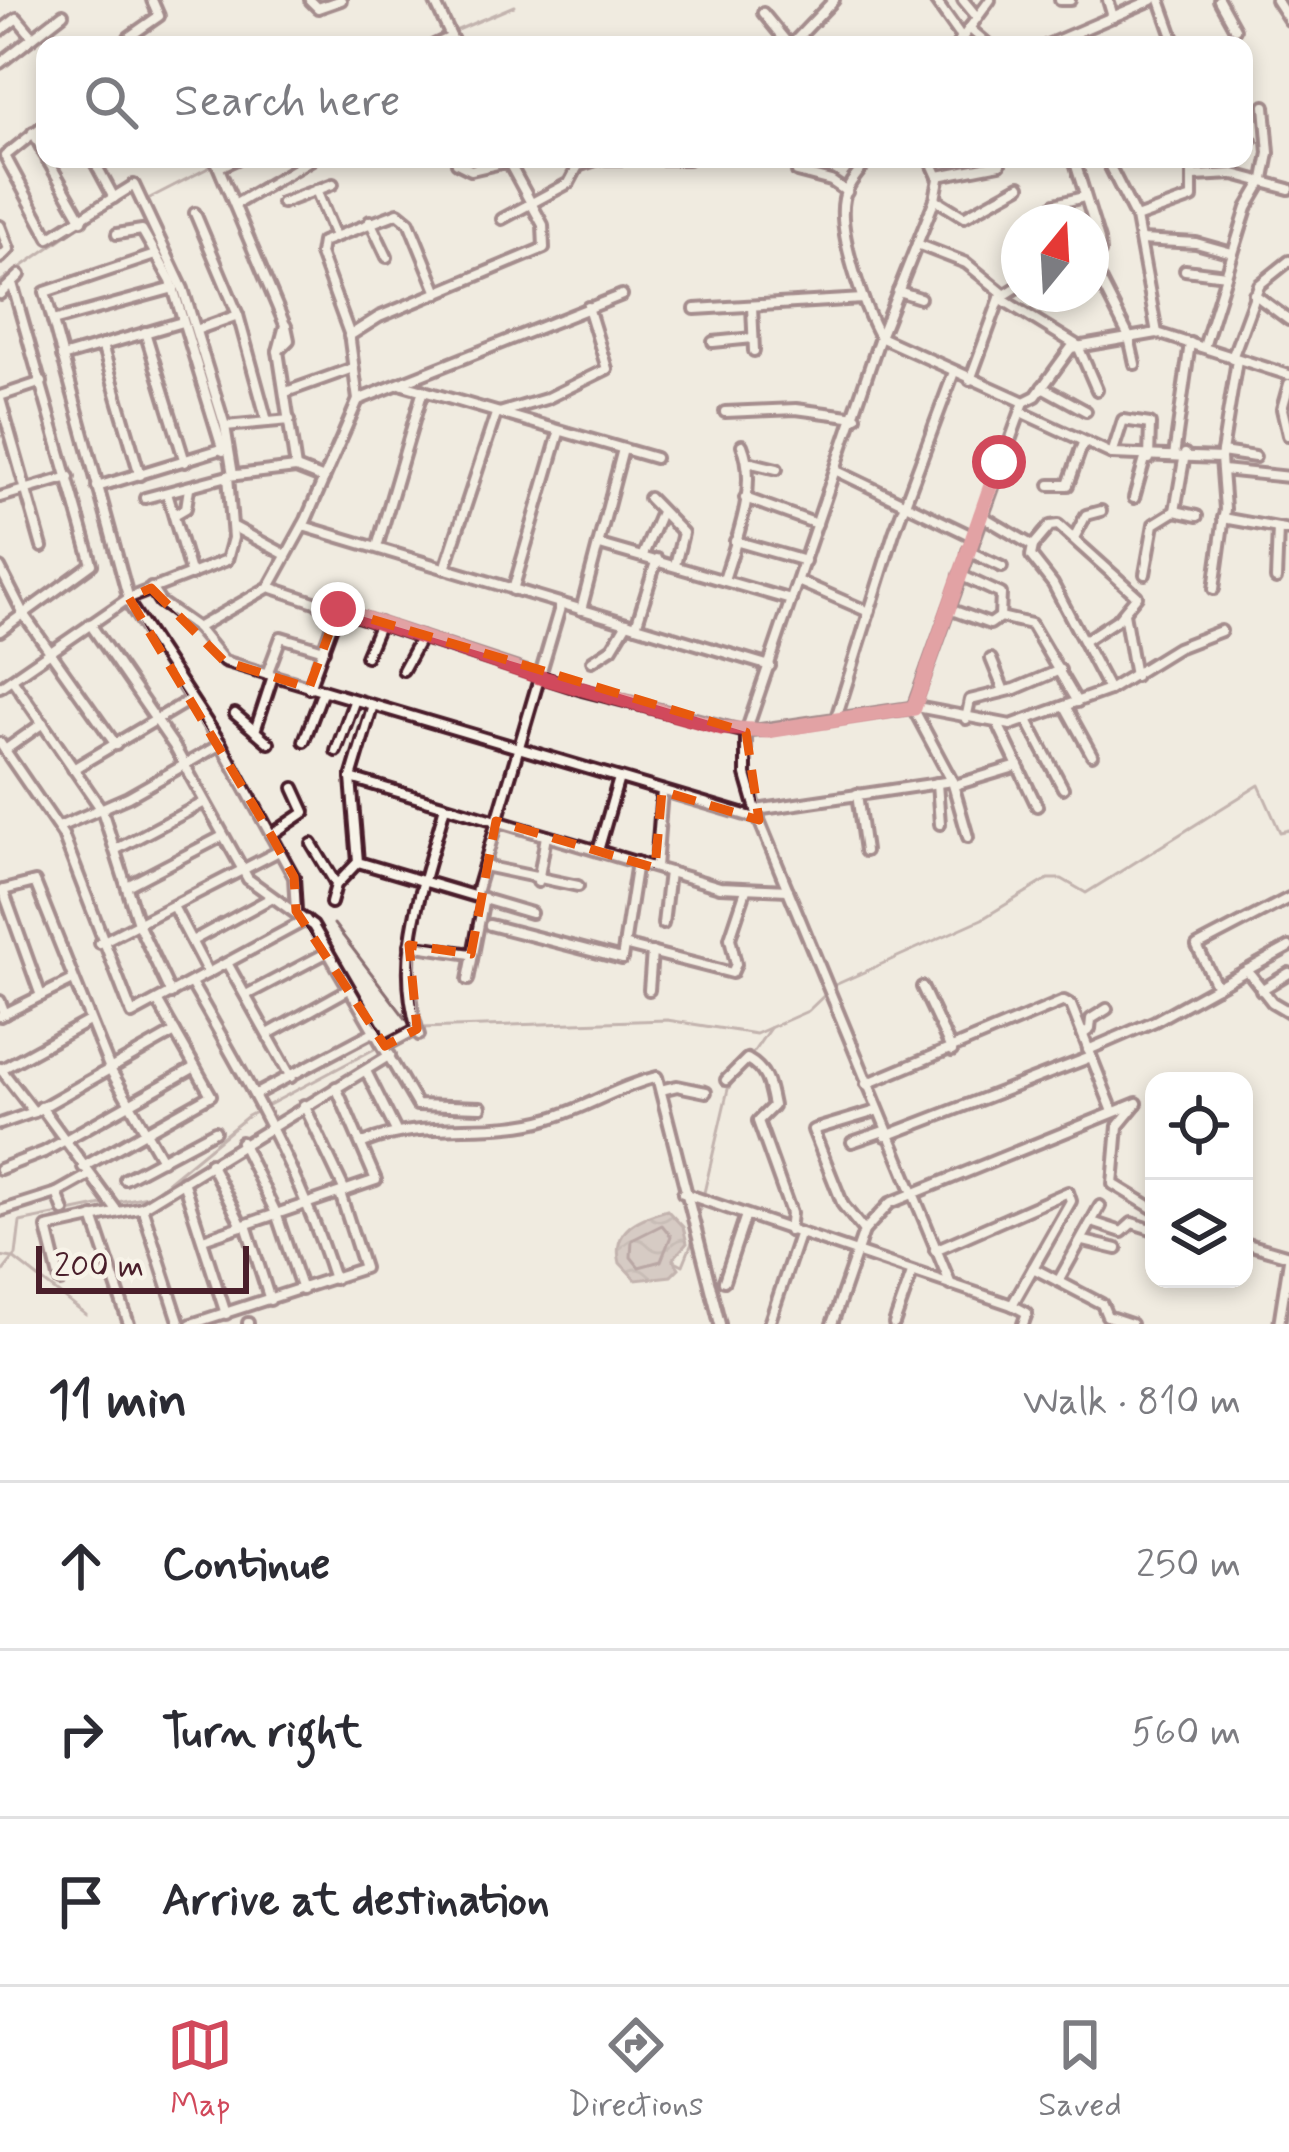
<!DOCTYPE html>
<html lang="en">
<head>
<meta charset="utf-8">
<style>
	body { margin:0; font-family:Mynerve,sans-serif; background:#f7f7f7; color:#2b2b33 }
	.controls { position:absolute; right:36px; bottom:36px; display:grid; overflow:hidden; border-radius:24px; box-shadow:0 6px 18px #0003 }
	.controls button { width:108px; height:108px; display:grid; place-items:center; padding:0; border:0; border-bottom:3px solid #e1e1e2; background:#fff; color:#2b2b33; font:60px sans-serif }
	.compass { position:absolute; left:1001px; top:204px; width:108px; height:108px; border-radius:50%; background:#fff; box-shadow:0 6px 18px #0003; rotate:18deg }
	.scale { position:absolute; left:36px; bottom:30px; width:213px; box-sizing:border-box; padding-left:12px; border:6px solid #4a1f2b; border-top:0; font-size:33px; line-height:42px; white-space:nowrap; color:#4a1f2b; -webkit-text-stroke:9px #f7f3e8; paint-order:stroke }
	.stop { position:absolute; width:36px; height:36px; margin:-27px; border:9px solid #d1495b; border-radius:50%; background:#fff }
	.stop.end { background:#d1495b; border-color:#fff; box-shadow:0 3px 12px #0008 }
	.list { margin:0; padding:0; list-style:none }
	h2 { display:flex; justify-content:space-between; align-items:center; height:156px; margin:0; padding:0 48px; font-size:51px }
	h2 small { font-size:39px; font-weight:400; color:#7c7c81 }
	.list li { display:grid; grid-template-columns:78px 1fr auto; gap:36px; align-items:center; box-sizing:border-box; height:168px; padding:0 48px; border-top:3px solid #e1e1e2 }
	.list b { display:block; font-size:45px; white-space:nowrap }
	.list em { font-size:39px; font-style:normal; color:#7c7c81 }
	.icon { flex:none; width:66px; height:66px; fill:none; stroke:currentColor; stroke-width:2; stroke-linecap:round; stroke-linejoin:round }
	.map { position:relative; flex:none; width:1289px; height:1324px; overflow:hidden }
	.search { position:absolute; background:#fff; box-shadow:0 6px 18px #0003; left:36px; right:36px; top:36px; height:132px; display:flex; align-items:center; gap:30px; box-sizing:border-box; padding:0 42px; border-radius:24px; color:#7c7c81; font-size:45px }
	.sheet { height:660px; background:#fff }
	nav { display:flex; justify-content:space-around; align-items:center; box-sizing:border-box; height:168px; border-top:3px solid #e1e1e2; background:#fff; font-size:33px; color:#7c7c81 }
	nav a { display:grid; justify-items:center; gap:6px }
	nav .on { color:#d1495b }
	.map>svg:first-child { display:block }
	.water { fill:url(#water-waves); stroke:#8b6f72; stroke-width:3 }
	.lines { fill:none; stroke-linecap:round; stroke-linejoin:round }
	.shore { stroke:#76545b; stroke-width:3 }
	.stream { stroke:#8b6f72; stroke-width:3 }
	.street-casing { stroke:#4a1f2b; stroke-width:16 }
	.street { stroke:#f7f3e8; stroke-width:8 }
	.route { stroke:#d1495b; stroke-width:15 }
	.marked { fill:none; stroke:#e8590c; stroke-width:9; stroke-dasharray:24 15; stroke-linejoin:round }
</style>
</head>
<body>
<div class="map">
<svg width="1289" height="1324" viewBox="0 0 1289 1324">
	<defs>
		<pattern id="water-waves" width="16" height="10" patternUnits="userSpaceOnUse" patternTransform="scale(3)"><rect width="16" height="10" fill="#b7a4a2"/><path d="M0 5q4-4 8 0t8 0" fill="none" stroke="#978584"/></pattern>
	</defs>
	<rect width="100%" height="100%" fill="#f0ebe0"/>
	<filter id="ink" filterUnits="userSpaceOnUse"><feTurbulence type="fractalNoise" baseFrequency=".00833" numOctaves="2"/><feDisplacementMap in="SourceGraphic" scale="24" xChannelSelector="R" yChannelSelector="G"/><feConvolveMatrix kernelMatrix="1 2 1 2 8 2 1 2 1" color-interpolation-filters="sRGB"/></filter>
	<g filter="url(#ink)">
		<path class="water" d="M667,1210L683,1227L687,1243L673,1259L679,1268L671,1276L636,1280L620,1263C611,1229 639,1218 667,1210Z"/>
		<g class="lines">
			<path class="shore" d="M662,1225L671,1236L661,1261L639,1267L631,1257L632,1240Z"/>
			<g class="stream">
				<path d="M453,32L514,6"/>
				<path d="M424,45L444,36"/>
				<path d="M146,200L212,166"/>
				<path d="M0,282L121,197"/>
				<path d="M334,924L413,1028"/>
				<path d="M421,1028L667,1020L756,1034L808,1011L835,985L982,919L1048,879H1062L1086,893L1259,785L1280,832L1289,830"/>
				<path d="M697,1223L728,1089L770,1028"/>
				<path d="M0,1256L13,1258L86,1315"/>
				<path d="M673,1260L683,1265L694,1238"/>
				<path d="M0,1275L16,1255L20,1222L152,1195L248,1116L380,1046"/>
			</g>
			<defs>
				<g id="street">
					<path d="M310,0L318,8L341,0"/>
					<path d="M434,0L455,45"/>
					<path d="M935,0L962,38"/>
					<path d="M963,0L977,17"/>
					<path d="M1060,0H1070"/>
					<path d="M1108,0L1113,17"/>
					<path d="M1160,0L1176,45"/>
					<path d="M1219,0L1235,29"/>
					<path d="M1276,0L1289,20"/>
					<path d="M763,13L789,45"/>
					<path d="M969,28L989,45"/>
					<path d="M0,31L17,18L33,37"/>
					<path d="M129,37L159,16L152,0"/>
					<path d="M434,45L451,37"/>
					<path d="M791,45L834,0"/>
					<path d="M957,45L990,0"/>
					<path d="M1047,45L1152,0"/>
					<path d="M0,63L63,14"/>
					<path d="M45,124L5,156L49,238L134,185L183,289L225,426L290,420"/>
					<path d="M33,132L45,155"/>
					<path d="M1244,141H1251"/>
					<path d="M47,159L82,220"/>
					<path d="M93,159L114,198"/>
					<path d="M215,159L285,325L278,351L296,468"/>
					<path d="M606,159H688"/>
					<path d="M869,159C860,171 847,184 844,199C837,232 864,308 880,337L746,732V775L759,820L951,1285"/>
					<path d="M930,159L939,179L935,199L880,337L1024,402L1036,396L1071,348L1157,333L1289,375"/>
					<path d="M1074,159L1099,240L1100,252L1091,258"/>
					<path d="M1106,159L1136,218L1157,333"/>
					<path d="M457,163L471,170L519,159"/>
					<path d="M219,167L237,159"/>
					<path d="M797,172L831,181L847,192"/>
					<path d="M938,176L1000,164"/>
					<path d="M1194,176L1234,174L1289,189"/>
					<path d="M316,190L335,236"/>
					<path d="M935,199L964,217L1020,186"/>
					<path d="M282,203L333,184"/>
					<path d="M236,204L312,159"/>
					<path d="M1055,204L1084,197"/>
					<path d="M195,213L238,315"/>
					<path d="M1136,218L1192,198V159"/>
					<path d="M502,219L569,183L578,166L599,159"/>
					<path d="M370,221L387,257"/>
					<path d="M0,226L9,249L0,258"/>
					<path d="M117,234L142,230L171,281L223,451"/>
					<path d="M1141,240L1196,243L1232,253"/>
					<path d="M917,244L966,263L1004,294"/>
					<path d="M155,255L45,292L131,607L221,744L271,835L294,877L296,911"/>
					<path d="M1091,262L1129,337L1135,364"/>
					<path d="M1185,270L1226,275"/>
					<path d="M898,291L920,298"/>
					<path d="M0,294L20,275"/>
					<path d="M1254,294L1289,320"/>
					<path d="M1000,298L1078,346L1097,390"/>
					<path d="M752,306L754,351"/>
					<path d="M695,309L863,299"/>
					<path d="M53,321L174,288"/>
					<path d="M196,330L238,315L267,421"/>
					<path d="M145,332L185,462"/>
					<path d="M349,336L379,317L544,248L543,225L507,159"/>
					<path d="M713,342L753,338"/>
					<path d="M102,345L140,475"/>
					<path d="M1204,347L1247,208L1264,179L1269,153L1265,106"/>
					<path d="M278,351L289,340L286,326"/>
					<path d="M62,357L182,322"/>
					<path d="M1232,358L1259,285L1289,261"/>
					<path d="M970,380L1000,298L1019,286"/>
					<path d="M403,385L655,458"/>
					<path d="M1042,387L1086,411"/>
					<path d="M286,392L353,368"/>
					<path d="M0,396L42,382"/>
					<path d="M0,399L42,547"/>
					<path d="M358,400L622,295"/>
					<path d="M725,412L796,409L856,417"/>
					<path d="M1023,413L1112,454L1221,458L1225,509L1214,589"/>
					<path d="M225,426L233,475"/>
					<path d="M1288,435L1282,409L1289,384"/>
					<path d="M1222,452L1255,457"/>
					<path d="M1112,454L1123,420L1150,424L1149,459"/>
					<path d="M1174,456L1190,343"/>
					<path d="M1221,458L1237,360"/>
					<path d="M748,462L777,469"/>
					<path d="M1223,470L1289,477"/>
					<path d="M837,471L974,537"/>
					<path d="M1050,485H1068L1083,443"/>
					<path d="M97,487L228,447"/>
					<path d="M167,493L191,575"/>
					<path d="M0,497L69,477"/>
					<path d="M145,498L228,476"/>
					<path d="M649,498L683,533L675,565"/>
					<path d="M745,498L817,524"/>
					<path d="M1134,498L1145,459"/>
					<path d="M1175,511L1197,516"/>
					<path d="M174,515L186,508L189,488"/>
					<path d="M982,516L1033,546L1050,526L1058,525L1137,596L1118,619L1084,641"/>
					<path d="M1223,518L1289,530"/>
					<path d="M303,526L770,666"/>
					<path d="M234,527L286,555"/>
					<path d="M1074,538L1086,515L1101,511"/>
					<path d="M735,541L805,561"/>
					<path d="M600,545L791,600"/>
					<path d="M1033,546L1031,556L1053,584L1109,690"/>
					<path d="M377,547L423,390"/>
					<path d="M968,551L1002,567"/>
					<path d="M643,555L661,512"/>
					<path d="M0,568L24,615L116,745"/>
					<path d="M445,569L496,414L546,399L607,369L588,307"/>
					<path d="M1145,574L1154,524L1175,511L1185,454"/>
					<path d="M960,575L1001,594L1000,617"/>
					<path d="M1276,579L1278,528"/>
					<path d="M724,580C736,540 759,486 742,445"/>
					<path d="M798,581L869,612"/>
					<path d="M269,587L582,690L746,732L917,707L1011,725L1109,690L1177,648L1221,631"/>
					<path d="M151,588L160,602L197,628L224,661L759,819"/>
					<path d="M513,590L559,433"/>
					<path d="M949,609L990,624L1000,617L1031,624L1077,702"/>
					<path d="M581,610L623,449"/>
					<path d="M1124,613L1135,676"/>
					<path d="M90,624L174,746L248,879L313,926L417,1105L481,1107"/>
					<path d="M636,626L657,559"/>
					<path d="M197,628L269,587L306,520L358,400L349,333L320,254L322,242L398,213L409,222L438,293"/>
					<path d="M0,631L92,564L12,283"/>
					<path d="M366,656L380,623"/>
					<path d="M991,659L1004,691"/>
					<path d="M592,661L612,648L627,623"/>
					<path d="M403,670L421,637"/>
					<path d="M267,674L281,637L324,650"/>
					<path d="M12,679L102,810L139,926L171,994"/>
					<path d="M0,687L129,598L227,560L233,538L228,476L296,468L324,479"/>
					<path d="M309,688L338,609"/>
					<path d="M1065,706L1092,755"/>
					<path d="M372,708L351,778L358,862L531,913"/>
					<path d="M235,714L269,743"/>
					<path d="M836,718L894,533L954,372"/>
					<path d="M966,719L970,700L1015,689L1060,670"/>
					<path d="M1027,720L1063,788"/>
					<path d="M999,726L1037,806"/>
					<path d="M255,731L273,676"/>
					<path d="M304,741L322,693"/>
					<path d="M0,743L63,835L132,1014L306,920"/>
					<path d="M5,750L43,723"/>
					<path d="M336,751L354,702"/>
					<path d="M73,769L191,699"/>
					<path d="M351,778L720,887L788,890"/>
					<path d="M952,781L968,837"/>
					<path d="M937,783L940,824"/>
					<path d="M955,785L1018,766"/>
					<path d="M857,794L865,851"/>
					<path d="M756,810L952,781L913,708L1024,402"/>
					<path d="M59,827L128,797L221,744"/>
					<path d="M271,835L305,812L294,788"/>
					<path d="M312,844L336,884"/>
					<path d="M115,850L203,803"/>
					<path d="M598,851L619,778"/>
					<path d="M484,866L578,886"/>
					<path d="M656,867L662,791"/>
					<path d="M538,882L546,836"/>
					<path d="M127,886L221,837"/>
					<path d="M3,890L41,996"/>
					<path d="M0,891L35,882L110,1069L162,1160"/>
					<path d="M475,896L561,604"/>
					<path d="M331,903L336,885L358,862"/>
					<path d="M174,908L208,973"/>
					<path d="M663,924L669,872"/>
					<path d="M490,925L622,959L637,862"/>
					<path d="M192,941L271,898"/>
					<path d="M100,943L279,851"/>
					<path d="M410,945L471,954"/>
					<path d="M627,946L732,973L736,964L730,938L746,890"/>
					<path d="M227,963L291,1077"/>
					<path d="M1247,970L1272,1002L1289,1012"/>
					<path d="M468,980L484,898"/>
					<path d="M191,983C247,1080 300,1171 334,1279"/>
					<path d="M922,987L952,1051"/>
					<path d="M1217,987L1197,946L1289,898"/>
					<path d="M649,990L652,952"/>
					<path d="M1261,990L1289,973"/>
					<path d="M246,995L328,952"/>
					<path d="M0,1001L5,1014"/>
					<path d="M0,1016L71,981"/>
					<path d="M268,1034L349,989"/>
					<path d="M1083,1034L1090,1029L1091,1019L1107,1009"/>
					<path d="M419,1035C392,956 425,883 445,806"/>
					<path d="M385,1046L417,1029"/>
					<path d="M1088,1050L1155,1021L1289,947"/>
					<path d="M0,1068L34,1112"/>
					<path d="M0,1070L89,1021"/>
					<path d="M366,1071L395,1129"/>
					<path d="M726,1080L747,1059C767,1070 769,1085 773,1106L758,1121L791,1213L789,1231"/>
					<path d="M866,1084L1064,1001L1071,1005L1112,1109"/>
					<path d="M661,1090L677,1086L706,1092"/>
					<path d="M256,1094L375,1031"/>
					<path d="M1136,1104L1118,1126L1113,1184L1154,1209"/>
					<path d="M304,1105L345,1191"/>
					<path d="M41,1107L117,1211"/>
					<path d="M0,1124L34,1112L175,1032"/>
					<path d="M886,1136L1091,1057"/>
					<path d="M241,1142L276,1213L302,1290"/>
					<path d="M852,1142L884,1131"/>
					<path d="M363,1143C424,1118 490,1137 551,1118C588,1107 619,1086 657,1077L720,1324"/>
					<path d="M210,1163L242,1226"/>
					<path d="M83,1167L211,1095L158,1002"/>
					<path d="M0,1169L44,1152L195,1067"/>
					<path d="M125,1179L215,1131"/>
					<path d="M183,1181L226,1314"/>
					<path d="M57,1193L64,1211"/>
					<path d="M683,1193L1012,1305L1027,1313L1023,1324"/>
					<path d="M142,1207L180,1324"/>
					<path d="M0,1211L57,1193L89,1175"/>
					<path d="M93,1217L129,1324"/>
					<path d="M1092,1222L1122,1232L1132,1223L1154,1230"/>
					<path d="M246,1225L270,1300"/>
					<path d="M864,1231L843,1205L813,1130L876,1111"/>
					<path d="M203,1239L376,1180L336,1087"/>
					<path d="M1084,1241L1117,1249"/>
					<path d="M1244,1243L1289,1256"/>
					<path d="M935,1250L1068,1192L1071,1201L1033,1268"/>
					<path d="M1059,1280L1100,1206"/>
					<path d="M60,1281L47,1228L142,1207L390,1055"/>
					<path d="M724,1281L746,1215"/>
					<path d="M1012,1305L1033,1268L1102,1304L1107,1316L1131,1324"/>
					<path d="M248,1323V1324"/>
					<path d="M191,1324L364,1268L340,1193"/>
					<path d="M769,1324L799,1235"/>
					<path d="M832,1324L864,1231L890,1203L1137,1103"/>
					<path d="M894,1324L912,1273"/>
					<path d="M1279,1324L1289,1260"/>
				</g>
			</defs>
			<use href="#street" class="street-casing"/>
			<use href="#street" class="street"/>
		</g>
	</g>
	<g class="lines" filter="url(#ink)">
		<path class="route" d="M338,609L536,676L722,728L767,731L914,708L999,462"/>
	</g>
	<path d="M0 0H1289V1324H0ZM151,588L224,661L309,688L338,609L746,732L759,820L662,791L655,868L496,821L471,954L409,945L417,1029L385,1046L296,911L294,877L271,835L129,598Z" fill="#f0ebe0" fill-opacity=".55" fill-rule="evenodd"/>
	<path class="marked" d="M151,588L224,661L309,688L338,609L746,732L759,820L662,791L655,868L496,821L471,954L409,945L417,1029L385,1046L296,911L294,877L271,835L129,598Z"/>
</svg>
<div class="controls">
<button><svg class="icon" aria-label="locate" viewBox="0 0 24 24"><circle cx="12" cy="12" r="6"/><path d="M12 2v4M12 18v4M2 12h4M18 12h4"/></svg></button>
<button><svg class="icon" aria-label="layers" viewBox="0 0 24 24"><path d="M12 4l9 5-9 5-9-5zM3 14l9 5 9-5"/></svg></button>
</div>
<svg class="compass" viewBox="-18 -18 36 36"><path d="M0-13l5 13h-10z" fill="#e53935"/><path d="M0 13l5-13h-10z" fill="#7c7c81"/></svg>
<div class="scale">200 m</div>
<div class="stop" style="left:999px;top:462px"></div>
<div class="stop end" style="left:338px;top:609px"></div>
<div class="search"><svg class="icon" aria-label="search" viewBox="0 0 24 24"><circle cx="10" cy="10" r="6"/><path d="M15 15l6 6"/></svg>Search here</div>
</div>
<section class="sheet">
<h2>11 min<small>Walk · 810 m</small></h2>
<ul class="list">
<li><svg class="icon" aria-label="ahead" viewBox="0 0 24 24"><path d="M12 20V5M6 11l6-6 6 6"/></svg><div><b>Continue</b></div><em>250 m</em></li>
<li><svg class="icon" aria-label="right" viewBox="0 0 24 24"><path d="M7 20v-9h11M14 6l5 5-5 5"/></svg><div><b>Turn right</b></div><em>560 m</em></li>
<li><svg class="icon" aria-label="arrive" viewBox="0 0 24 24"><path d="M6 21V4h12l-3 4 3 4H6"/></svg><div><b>Arrive at destination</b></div></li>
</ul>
</section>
<nav>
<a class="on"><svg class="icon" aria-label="map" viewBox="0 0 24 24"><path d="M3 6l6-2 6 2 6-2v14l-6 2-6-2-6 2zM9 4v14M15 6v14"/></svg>Map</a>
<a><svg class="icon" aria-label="directions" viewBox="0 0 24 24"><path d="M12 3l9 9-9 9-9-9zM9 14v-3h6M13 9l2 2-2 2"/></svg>Directions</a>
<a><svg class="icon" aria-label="saved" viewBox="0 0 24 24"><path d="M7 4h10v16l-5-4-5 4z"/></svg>Saved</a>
</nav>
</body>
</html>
